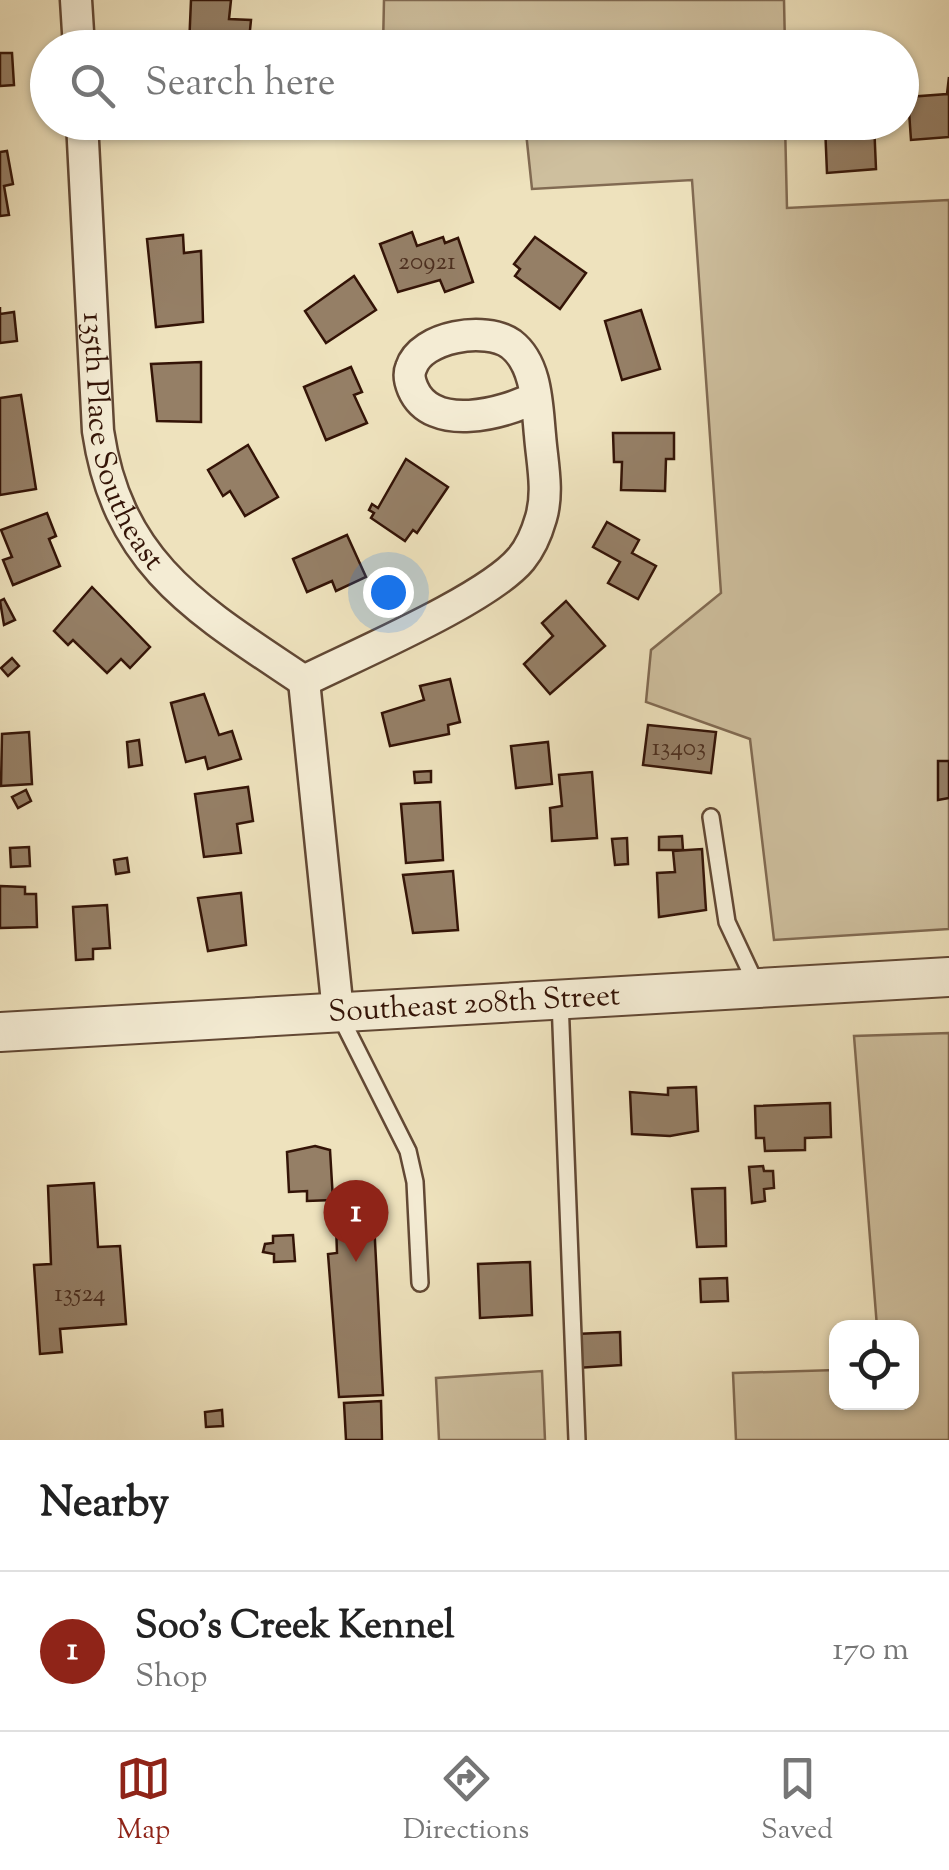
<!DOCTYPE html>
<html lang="en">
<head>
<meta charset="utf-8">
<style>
	body { margin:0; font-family:"Sorts Mill Goudy",serif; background:#f6f6f6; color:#222 }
	.controls { position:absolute; right:30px; bottom:30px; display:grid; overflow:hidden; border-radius:20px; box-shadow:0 2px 8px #0004 }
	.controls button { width:90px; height:90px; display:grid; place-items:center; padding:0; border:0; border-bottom:2px solid #e0e0e0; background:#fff; color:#222; font:50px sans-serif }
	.you { position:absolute; left:388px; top:592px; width:35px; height:35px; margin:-25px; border:8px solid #fff; border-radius:50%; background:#1a73e8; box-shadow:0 0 0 15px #1a73e833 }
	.badge { display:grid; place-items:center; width:65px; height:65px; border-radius:50%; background:#8f2418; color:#fff; font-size:32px; font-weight:700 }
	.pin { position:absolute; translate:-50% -82px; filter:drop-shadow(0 2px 5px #0008) }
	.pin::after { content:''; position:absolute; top:52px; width:35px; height:30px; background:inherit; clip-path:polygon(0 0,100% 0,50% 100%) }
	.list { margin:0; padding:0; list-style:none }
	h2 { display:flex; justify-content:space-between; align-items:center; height:130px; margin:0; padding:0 40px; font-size:42px }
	h2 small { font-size:32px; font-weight:400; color:#767676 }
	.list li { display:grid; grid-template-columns:65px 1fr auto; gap:30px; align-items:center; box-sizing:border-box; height:160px; padding:0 40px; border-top:2px solid #e0e0e0 }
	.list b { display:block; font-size:38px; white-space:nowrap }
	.list p { margin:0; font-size:32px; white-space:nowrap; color:#767676 }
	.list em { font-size:32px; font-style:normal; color:#767676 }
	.icon { flex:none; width:55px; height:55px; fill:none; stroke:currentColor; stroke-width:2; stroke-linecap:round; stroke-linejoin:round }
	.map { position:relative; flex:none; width:949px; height:1440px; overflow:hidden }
	.search { position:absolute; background:#fff; box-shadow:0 2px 8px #0004; left:30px; right:30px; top:30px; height:110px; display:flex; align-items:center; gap:25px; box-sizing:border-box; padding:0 35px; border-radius:55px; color:#767676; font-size:38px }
	.sheet { height:290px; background:#fff }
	nav { display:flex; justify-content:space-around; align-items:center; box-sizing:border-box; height:140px; border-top:2px solid #e0e0e0; background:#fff; font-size:28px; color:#767676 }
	nav a { display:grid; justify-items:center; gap:5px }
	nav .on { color:#8f2418 }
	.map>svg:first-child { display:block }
	.green { fill:#cebf9e; stroke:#816a52; stroke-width:2.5 }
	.building { fill:#957f66; stroke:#341407; stroke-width:2.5 }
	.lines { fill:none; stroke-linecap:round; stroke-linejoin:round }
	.service-casing { stroke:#624834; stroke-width:20 }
	.minor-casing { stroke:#624834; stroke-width:35 }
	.tertiary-casing { stroke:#624834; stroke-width:42 }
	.service { stroke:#f4ecd4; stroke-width:15 }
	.minor { stroke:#f4ecd4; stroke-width:30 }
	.tertiary { stroke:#f4ecd4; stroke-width:38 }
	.labels { text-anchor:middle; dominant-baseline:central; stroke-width:8; stroke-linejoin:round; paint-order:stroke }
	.number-label { font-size:25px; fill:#4c2f1f }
	.street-label { font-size:30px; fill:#341407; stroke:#f4ecd4 }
</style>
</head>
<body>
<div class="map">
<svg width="949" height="1440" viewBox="0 0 949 1440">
	<rect width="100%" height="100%" fill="#eee2bd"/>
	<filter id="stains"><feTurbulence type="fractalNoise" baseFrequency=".002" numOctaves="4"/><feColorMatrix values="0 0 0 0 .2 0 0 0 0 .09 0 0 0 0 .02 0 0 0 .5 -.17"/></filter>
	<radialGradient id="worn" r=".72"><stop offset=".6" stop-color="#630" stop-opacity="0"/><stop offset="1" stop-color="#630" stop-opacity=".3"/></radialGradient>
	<g class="green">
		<path d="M384,0H784L785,47H383Z"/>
		<path d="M525,123H785L787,208L949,200V929L774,940L750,739L646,702L651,650L721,593L692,180L532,189Z"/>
		<path d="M949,1033V1440H736L733,1373L836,1370V1402H912V1328L877,1327L854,1036Z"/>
		<path d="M542,1371L545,1440H439L436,1378Z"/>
	</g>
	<g class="building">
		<path d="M191,0H231L229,19L251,20L249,40L258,48L189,47Z"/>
		<path d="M0,53H12L14,85L0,86Z"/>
		<path d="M949,77V137L911,140L908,97L947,94Z"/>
		<path d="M874,122L876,169L827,173L825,125Z"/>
		<path d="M7,151L13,184L4,186L9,215L0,216V152Z"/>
		<path d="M412,232L417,246L443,237L445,243L458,238L473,282L445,292L440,280L398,292L380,244Z"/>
		<path d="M183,235L184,253L201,251L203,322L156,327L147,239Z"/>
		<path d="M535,237L586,273L560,309L515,276L520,269L514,264Z"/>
		<path d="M354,276L376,310L326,343L305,311Z"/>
		<path d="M0,307V314L14,312L17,341L0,343Z"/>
		<path d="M641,310L660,369L622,380L605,321Z"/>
		<path d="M201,362V422L157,421L151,364Z"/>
		<path d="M351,367L362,392L354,395L367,423L326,440L304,387Z"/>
		<path d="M21,395L36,489L0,495V398Z"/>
		<path d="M613,433H674V459H666L665,491L621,490L622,462H614Z"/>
		<path d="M248,445L278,497L245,516L230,491L223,496L208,470Z"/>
		<path d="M406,459L448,487L417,533L413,530L405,541L371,518L374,513L369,510L372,504L378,508Z"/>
		<path d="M47,513L56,536L49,539L60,566L13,585L3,560L12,557L1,530Z"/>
		<path d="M607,522L639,540L632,553L656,566L638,599L608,583L620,562L593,547Z"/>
		<path d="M347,535L366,577L336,591L332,581L307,592L293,559Z"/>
		<path d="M92,587L150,647L130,668L121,659L107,673L73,640L68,645L54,631Z"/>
		<path d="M4,599L15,620L4,625L0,601Z"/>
		<path d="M566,601L605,646L550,694L524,664L553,636L542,623Z"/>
		<path d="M12,658L19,666L8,676L1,668Z"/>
		<path d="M450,679L460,722L448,725L449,734L390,746L382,713L424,700L420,686Z"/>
		<path d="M204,694L219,735L232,731L241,759L208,769L205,757L186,762L171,703Z"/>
		<path d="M648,725L716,732L711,773L643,765Z"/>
		<path d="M29,732L32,784L1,786L2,734Z"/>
		<path d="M139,740L142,765L129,767L127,742Z"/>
		<path d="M548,742L552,784L516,788L511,746Z"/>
		<path d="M938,761H949V798L938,800Z"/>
		<path d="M431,771V782L415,783L414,772Z"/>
		<path d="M592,772L597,838L552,841L550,808L562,806L559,775Z"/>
		<path d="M248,787L253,821L237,824L241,853L204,857L195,794Z"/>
		<path d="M26,790L31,801L18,808L12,797Z"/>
		<path d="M440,802L443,860L406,863L401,804Z"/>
		<path d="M682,836L683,850H659V837Z"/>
		<path d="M627,838L628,864L615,865L612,839Z"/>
		<path d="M29,847L30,866L11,867L10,848Z"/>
		<path d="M702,849L706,910L659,917L657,873L675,872L673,851Z"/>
		<path d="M127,858L129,872L116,874L114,860Z"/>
		<path d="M453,871L458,930L413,933L403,875Z"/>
		<path d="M0,886L25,887V894H36L37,927L0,928Z"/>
		<path d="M241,893L246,945L208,951L198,898Z"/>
		<path d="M107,905L110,948L93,949V959L76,960L73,907Z"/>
		<path d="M696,1087L698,1131L670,1136L632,1134L630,1092L668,1095V1088Z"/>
		<path d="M830,1103L831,1137L805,1138V1150L765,1151L764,1138H756L755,1106Z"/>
		<path d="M315,1146L330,1150L333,1200L307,1201V1191L289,1192L287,1152Z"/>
		<path d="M763,1166L764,1171H773L774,1188L764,1189L765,1201L752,1203L749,1167Z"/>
		<path d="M94,1183L98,1247L120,1246L126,1324L60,1329L62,1352L40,1354L34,1265L51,1264L48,1186Z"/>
		<path d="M725,1188L726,1246L697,1247L692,1189Z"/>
		<path d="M374,1222L383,1395L339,1397L328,1254L337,1253L336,1224Z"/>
		<path d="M293,1235L295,1261L274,1262V1254L263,1252L265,1244L273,1243V1236Z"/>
		<path d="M530,1262L532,1315L480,1318L478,1264Z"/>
		<path d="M727,1278L728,1301L701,1302L700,1279Z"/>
		<path d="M620,1332L621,1365L577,1368L576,1334Z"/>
		<path d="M381,1401L382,1440H346L344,1403Z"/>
		<path d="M222,1410L223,1426L206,1427L205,1412Z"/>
	</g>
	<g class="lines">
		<defs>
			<g id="service">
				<path d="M711,817L727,922L758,988"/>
				<path d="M560,1000L577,1440"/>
				<path d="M339,1014L408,1151L415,1182L420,1283"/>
			</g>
			<g id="minor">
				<path d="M76,0L79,48"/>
				<path id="s1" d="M82,122L98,431C118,566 200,611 304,681"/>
				<path d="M304,681C356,655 488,599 521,559C531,547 537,532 541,518C549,491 542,462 540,435C537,405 537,364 511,344C486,326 421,336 411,368C408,375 410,382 413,389C432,433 504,414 536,397"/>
				<path d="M304,681L338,1012"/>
			</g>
			<g id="tertiary">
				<path id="s2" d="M0,1032L949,977"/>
			</g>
		</defs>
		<use href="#service" class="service-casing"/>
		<use href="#minor" class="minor-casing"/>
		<use href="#tertiary" class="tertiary-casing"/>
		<use href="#service" class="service"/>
		<use href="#minor" class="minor"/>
		<use href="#tertiary" class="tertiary"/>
	</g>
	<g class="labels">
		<g class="number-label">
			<text x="427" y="263">20921</text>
			<text x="679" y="749">13403</text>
			<text x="80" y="1295">13524</text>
		</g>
		<g class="street-label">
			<text stroke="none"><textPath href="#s1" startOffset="325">135th Place Southeast</textPath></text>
			<text stroke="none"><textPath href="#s2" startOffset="475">Southeast 208th Street</textPath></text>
		</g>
	</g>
	<rect width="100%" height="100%" filter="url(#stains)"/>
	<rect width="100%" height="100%" fill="url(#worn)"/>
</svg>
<div class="controls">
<button><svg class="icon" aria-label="locate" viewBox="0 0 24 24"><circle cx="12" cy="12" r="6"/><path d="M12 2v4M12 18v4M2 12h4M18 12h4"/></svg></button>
</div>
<div class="you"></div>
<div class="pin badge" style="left:356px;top:1262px">1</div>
<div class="search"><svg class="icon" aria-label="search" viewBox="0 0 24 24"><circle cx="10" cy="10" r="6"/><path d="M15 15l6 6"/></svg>Search here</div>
</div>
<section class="sheet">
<h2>Nearby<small></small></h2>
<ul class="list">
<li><span class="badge">1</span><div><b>Soo's Creek Kennel</b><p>Shop</p></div><em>170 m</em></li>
</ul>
</section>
<nav>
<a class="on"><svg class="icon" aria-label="map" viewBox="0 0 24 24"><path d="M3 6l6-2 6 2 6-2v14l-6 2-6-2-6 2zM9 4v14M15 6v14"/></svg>Map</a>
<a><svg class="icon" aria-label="directions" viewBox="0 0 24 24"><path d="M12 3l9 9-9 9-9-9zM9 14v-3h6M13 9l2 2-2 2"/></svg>Directions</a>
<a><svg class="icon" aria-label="saved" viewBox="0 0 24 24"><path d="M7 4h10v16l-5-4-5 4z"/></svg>Saved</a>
</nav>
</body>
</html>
